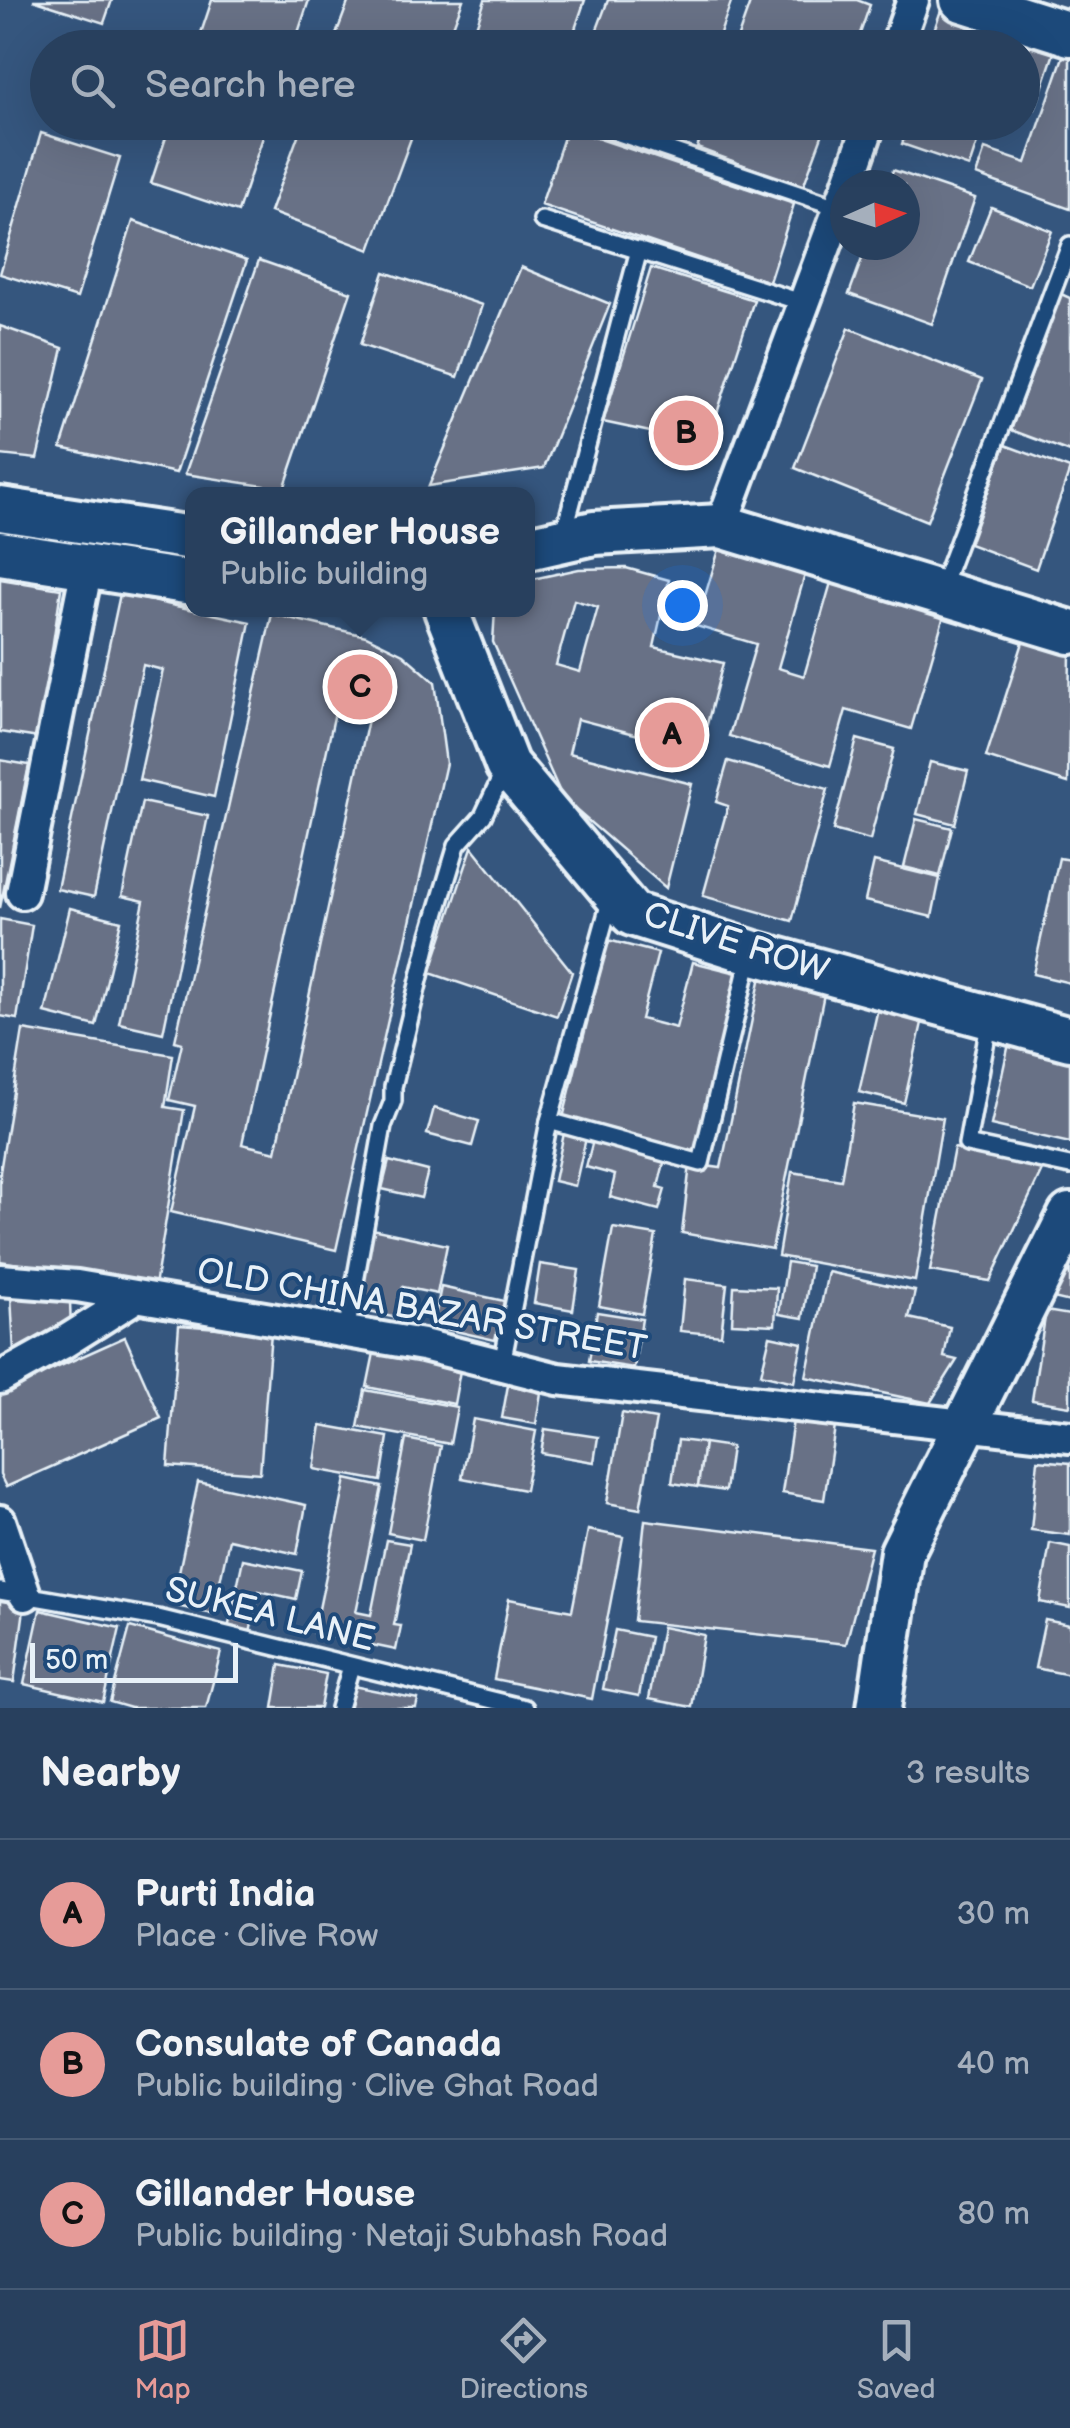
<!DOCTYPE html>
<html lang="en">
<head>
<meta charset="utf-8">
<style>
	body { margin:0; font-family:"Balsamiq Sans",sans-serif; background:#344b67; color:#f1f3f6 }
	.compass { position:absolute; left:830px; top:170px; width:90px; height:90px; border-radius:50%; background:#28405e; box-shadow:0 10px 40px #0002; rotate:87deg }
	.scale { position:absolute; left:30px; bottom:25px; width:208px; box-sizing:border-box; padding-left:10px; border:5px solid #e8f1f8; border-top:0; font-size:28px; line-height:35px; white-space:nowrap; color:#e8f1f8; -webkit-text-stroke:8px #1f4a7a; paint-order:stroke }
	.you { position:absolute; left:682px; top:605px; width:35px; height:35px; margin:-25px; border:8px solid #fff; border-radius:50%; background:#1a73e8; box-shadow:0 0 0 15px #1a73e833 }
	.badge { display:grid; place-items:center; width:65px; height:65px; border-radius:50%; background:#e69b98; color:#111; font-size:32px; font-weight:700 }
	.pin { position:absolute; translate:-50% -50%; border:5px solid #fff; box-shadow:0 2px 10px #0006 }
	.popup { position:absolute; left:185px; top:487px; width:350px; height:130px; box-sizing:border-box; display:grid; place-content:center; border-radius:20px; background:#28405e; filter:drop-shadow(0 2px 8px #0005); font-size:32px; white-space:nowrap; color:#a5afbc }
	.popup b { font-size:38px; color:#f1f3f6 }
	.popup::after { content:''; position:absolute; left:50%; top:100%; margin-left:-20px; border:20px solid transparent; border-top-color:#28405e }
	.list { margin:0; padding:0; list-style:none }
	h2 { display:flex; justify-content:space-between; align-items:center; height:130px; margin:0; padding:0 40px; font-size:42px }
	h2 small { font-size:32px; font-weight:400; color:#a5afbc }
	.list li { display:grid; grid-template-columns:65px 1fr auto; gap:30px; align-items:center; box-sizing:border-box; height:150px; padding:0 40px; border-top:2px solid #445973 }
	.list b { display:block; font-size:38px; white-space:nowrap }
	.list p { margin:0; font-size:32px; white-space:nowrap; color:#a5afbc }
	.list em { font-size:32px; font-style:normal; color:#a5afbc }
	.icon { flex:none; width:55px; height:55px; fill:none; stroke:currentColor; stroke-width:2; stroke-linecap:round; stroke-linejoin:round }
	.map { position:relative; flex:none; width:1070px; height:1708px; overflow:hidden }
	.search { position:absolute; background:#28405e; box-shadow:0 10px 40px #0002; left:30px; right:30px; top:30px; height:110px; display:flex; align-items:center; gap:25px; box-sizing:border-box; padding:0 35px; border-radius:55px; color:#a5afbc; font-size:38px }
	.sheet { height:580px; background:#28405e }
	nav { display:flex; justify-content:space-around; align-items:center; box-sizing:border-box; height:140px; border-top:2px solid #445973; background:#28405e; font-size:28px; color:#a5afbc }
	nav a { display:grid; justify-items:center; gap:5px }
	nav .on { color:#e69b98 }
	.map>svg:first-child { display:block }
	.building { fill:#677186; stroke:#e8f1f8; stroke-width:2.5; fill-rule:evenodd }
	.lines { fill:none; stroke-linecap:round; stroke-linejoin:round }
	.service-casing { stroke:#e8f1f8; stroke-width:22 }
	.minor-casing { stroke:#e8f1f8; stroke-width:38 }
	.secondary-casing { stroke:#e8f1f8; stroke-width:50 }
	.service { stroke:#1f4a7a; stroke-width:15 }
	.minor { stroke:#1f4a7a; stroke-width:30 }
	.secondary { stroke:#1f4a7a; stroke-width:42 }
	.labels { text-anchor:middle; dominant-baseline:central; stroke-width:8; stroke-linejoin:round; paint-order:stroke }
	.street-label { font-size:35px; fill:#e8f1f8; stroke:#1f4a7a }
</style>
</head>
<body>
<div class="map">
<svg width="1070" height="1708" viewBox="0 0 1070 1708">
	<rect width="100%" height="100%" fill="#35567e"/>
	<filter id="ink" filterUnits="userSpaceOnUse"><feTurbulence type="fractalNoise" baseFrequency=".01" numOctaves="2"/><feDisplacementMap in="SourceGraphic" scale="20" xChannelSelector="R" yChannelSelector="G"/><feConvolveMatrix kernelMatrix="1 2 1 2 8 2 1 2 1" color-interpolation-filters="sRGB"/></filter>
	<g filter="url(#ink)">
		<g class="building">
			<path d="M33,0H112L104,23Z"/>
			<path d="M212,0H309L293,48H196Z"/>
			<path d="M349,0H463L445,48H331Z"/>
			<path d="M485,0H585L575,29L585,33L580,48L470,45Z"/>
			<path d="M608,0H732L715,48H590Z"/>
			<path d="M751,0H857L870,5L855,48H734Z"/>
			<path d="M941,10L1055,50L1035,109L1022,105V48H928Z"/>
			<path d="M1065,51L1070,53V209L976,175L985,149L1026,163Z"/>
			<path d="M171,122H268L238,212L151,183Z"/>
			<path d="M303,122H417L370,250L270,212Z"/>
			<path d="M630,122H688L681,141Z"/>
			<path d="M706,122H827L803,187L697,148Z"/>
			<path d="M910,122H984L969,167L902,144Z"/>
			<path d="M567,128L794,204L769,282L541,205Z"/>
			<path d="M41,133L120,158L77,298L0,274Z"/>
			<path d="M893,170L975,198L932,324L849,294L867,245H905V185H887Z"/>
			<path d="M991,207L1052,231L1030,286L969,262Z"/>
			<path d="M133,221L247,260L176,473L61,448Z"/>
			<path d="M259,260L351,292L284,489L185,474Z"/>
			<path d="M521,267L610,304L544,468L429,486Z"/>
			<path d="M651,268L754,300L707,444L603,422Z"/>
			<path d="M384,272L482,305L458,377L360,345Z"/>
			<path d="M1061,294L1070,298V452L1011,430Z"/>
			<path d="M0,326L63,348L37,459L0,455Z"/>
			<path d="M849,328L982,380L927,521L795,468Z"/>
			<path d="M1005,445L1070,469L1036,569L969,544Z"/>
			<path d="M720,546L806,571L778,668L804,676L832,579L945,612L911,729L846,710L830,766L729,736L756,644L696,626Z"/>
			<path d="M626,568L669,580L654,647L723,663L700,751L577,719L569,753L692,784L666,888L563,799L493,642L495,610H528V580L579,569ZM574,600L598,607L580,672L556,665Z"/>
			<path d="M0,579L61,589L39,738L0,732Z"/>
			<path d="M120,594L250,622L214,797L139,780L163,670L143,665L94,897L57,889Z"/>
			<path d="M272,614L366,636L403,654L435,682L446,763L336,1250L171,1212L195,1106L169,1100L182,1043L175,1041ZM337,703L370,710L276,1152L242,1144Z"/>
			<path d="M1025,636L1070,651L1068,783L986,757Z"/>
			<path d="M857,739L894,749L870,840L833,830Z"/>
			<path d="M0,760L29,765L0,908Z"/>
			<path d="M728,761L828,789L792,921L703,896L728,806L716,802Z"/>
			<path d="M930,762L968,771L955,824L917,814Z"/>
			<path d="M142,802L208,816L163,1033L119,1023L144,901L122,896Z"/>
			<path d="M916,819L952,828L940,876L904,867Z"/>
			<path d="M472,847L572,972L557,1016L430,973Z"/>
			<path d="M1059,858L1070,860V983L1033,974Z"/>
			<path d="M874,862L940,878L932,917L865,901Z"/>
			<path d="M70,908L121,921L96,1026L45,1013Z"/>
			<path d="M0,919L32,925L17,1019L0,1016Z"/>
			<path d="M608,940L658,953L641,1019L676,1028L693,962L741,974L695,1156L562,1122Z"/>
			<path d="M761,976L825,989L772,1249L682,1233L690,1164L721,1168Z"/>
			<path d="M879,1004L924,1014L904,1103L859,1092Z"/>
			<path d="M23,1030L173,1055L165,1107L184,1110L155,1286L0,1261V1172Z"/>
			<path d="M1012,1030L1070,1043V1143L991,1125Z"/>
			<path d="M854,1103L943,1118L915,1281L778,1256L792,1172L841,1180Z"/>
			<path d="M434,1108L479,1121L472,1146L427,1134Z"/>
			<path d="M564,1133L586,1138L575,1186L554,1181Z"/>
			<path d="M593,1140L665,1159L658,1187L665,1189L659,1210L610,1197L615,1175L586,1167Z"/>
			<path d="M954,1148L1044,1166L990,1281L930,1271Z"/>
			<path d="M389,1161L428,1171L421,1198L382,1189Z"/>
			<path d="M613,1228L656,1235L642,1314L599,1306Z"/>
			<path d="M372,1229L447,1245L437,1294L403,1287L397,1318L355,1309Z"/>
			<path d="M787,1262L811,1266L803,1318L779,1314Z"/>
			<path d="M1070,1263V1302L1053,1298Z"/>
			<path d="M540,1264L579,1270L573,1310L534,1303Z"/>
			<path d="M828,1272L915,1291L909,1318L950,1327L944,1357L957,1360L930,1403L806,1377Z"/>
			<path d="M685,1279L727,1284L721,1335L680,1331Z"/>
			<path d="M734,1286L777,1288L775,1325L732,1323Z"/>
			<path d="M441,1287L504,1301L495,1340L433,1326Z"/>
			<path d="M11,1295L70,1301L71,1330L14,1353Z"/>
			<path d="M1046,1311L1070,1315V1406L1032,1400Z"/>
			<path d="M597,1312L642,1319L634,1368L589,1361Z"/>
			<path d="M179,1325L271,1332L260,1473L168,1466Z"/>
			<path d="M770,1336L802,1343L794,1382L761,1374Z"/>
			<path d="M125,1337L161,1418L6,1487L0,1475V1393Z"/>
			<path d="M375,1348L461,1365L454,1404L367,1387Z"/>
			<path d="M510,1374L543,1380L536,1424L502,1418Z"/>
			<path d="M365,1390L457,1407L450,1444L358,1427Z"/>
			<path d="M622,1413L656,1419L640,1509L607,1503Z"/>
			<path d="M794,1414L836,1420L824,1500L782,1493Z"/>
			<path d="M473,1419L536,1431L525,1490L462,1478Z"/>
			<path d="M321,1425L388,1437L381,1481L314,1469Z"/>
			<path d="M545,1429L598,1437L594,1462L541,1453Z"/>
			<path d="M406,1439L441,1446L423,1540L388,1533Z"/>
			<path d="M678,1440L704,1443L698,1487L672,1483Z"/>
			<path d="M704,1443L731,1447L725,1491L698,1487Z"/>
			<path d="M1038,1460L1070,1463V1535L1031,1530Z"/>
			<path d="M346,1479L382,1487L356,1612L371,1615L386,1540L410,1544L394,1625L401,1626L396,1650L314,1633Z"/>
			<path d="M198,1482L306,1505L297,1554L229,1539L213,1614L172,1605Z"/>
			<path d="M645,1520L871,1548L846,1644L634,1621Z"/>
			<path d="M588,1530L623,1537L592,1699L494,1679L509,1599L572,1611Z"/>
			<path d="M1050,1543L1070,1547V1608L1040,1602Z"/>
			<path d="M243,1559L302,1571L296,1599L259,1591L250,1633L228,1629Z"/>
			<path d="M0,1598L25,1602L14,1682L0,1680Z"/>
			<path d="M40,1610L120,1628L103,1702L24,1684Z"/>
			<path d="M1045,1620L1070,1625V1675L1035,1668Z"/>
			<path d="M130,1627L221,1652L206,1708H131L110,1702Z"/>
			<path d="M662,1627L704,1635L692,1707L649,1699Z"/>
			<path d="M615,1630L650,1637L639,1696L603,1689Z"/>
			<path d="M280,1665L326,1674L320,1708H273Z"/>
			<path d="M353,1686L418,1699L416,1708H349Z"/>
		</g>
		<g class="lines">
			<defs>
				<g id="service">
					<path d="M586,122L840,208"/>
					<path d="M542,220L804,303"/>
					<path d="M563,536L639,250"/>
					<path d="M941,588L1070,245"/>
					<path d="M611,898L549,1121L701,1163L750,956"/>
					<path d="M990,1019L967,1144L1070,1166"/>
					<path d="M346,1332L383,1126L393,1101V1087L430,935L457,845L483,816L505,769"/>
					<path d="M502,1364L549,1121"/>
					<path d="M0,1591L158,1618L525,1708"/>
					<path d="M339,1708L351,1666"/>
				</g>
				<g id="minor">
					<path d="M896,48L913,0"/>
					<path d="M848,185L870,122"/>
					<path d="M721,526L845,193"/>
					<path d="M22,893L87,567"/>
					<path d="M0,1280L77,1286L423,1345L558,1379L1070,1437"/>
					<path d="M0,1378L61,1344L134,1298"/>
					<path d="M0,1521L25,1595"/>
				</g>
				<g id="secondary">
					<path d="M962,0L1070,34"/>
					<path d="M0,509L192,538"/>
					<path d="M528,548L594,533L721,526L1070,632"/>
					<path d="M0,553L192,583"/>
					<path d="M446,610L507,765L632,914L751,952L1070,1039"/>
					<path d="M879,1708L902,1552L1070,1215"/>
				</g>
			</defs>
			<use href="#service" class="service-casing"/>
			<use href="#minor" class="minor-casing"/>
			<use href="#secondary" class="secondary-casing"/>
			<use href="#service" class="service"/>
			<use href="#minor" class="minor"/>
			<use href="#secondary" class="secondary"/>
		</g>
	</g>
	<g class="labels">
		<g class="street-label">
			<text transform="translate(736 943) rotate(18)">CLIVE ROW</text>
			<text transform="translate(422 1310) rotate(10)">OLD CHINA BAZAR STREET</text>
			<text transform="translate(270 1615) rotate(14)">SUKEA LANE</text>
		</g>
	</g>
</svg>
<svg class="compass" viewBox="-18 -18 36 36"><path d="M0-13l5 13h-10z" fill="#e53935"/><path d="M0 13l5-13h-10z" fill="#a5afbc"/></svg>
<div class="scale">50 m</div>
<div class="you"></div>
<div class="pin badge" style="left:672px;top:735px">A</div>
<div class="pin badge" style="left:686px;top:433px">B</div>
<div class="pin badge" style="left:360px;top:687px">C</div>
<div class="popup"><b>Gillander House</b>Public building</div>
<div class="search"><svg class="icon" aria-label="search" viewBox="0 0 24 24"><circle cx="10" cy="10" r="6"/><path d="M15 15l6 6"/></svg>Search here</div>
</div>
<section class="sheet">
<h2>Nearby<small>3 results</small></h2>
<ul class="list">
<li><span class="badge">A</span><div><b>Purti India</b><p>Place · Clive Row</p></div><em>30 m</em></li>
<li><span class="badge">B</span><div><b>Consulate of Canada</b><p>Public building · Clive Ghat Road</p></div><em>40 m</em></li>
<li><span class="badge">C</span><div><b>Gillander House</b><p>Public building · Netaji Subhash Road</p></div><em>80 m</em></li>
</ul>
</section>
<nav>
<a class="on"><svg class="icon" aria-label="map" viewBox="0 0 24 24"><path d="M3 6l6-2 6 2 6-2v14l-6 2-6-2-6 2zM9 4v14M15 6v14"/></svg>Map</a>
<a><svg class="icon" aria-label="directions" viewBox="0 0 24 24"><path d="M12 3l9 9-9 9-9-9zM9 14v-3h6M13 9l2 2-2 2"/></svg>Directions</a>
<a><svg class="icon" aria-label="saved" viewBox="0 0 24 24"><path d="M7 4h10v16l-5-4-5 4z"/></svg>Saved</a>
</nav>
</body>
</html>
